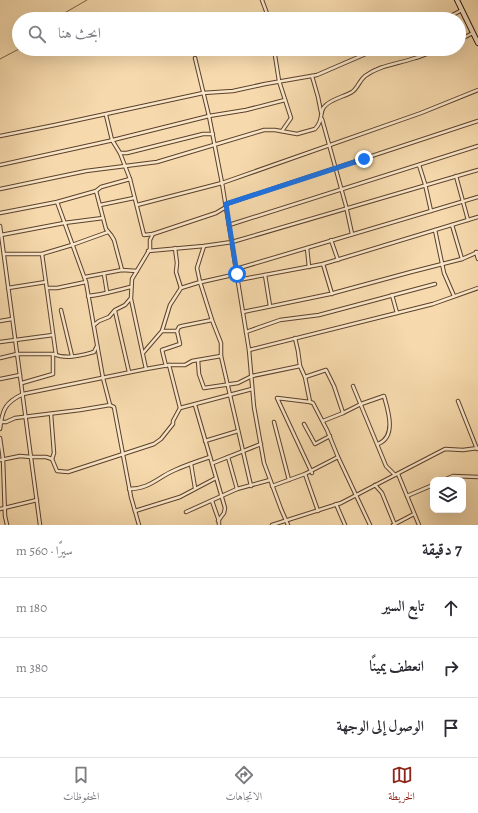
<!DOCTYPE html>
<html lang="ar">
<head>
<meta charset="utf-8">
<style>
	body { margin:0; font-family:Alegreya,Amiri,serif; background:#f2f2f3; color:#2b2b33; direction:rtl }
	.controls { position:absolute; right:12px; bottom:12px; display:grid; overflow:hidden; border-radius:8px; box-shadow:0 4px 16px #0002 }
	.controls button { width:36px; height:36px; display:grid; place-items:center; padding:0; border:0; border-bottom:1px solid #e1e1e2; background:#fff; color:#2b2b33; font:20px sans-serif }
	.stop { position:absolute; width:12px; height:12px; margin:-9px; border:3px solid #1a73e8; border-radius:50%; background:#fff }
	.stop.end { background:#1a73e8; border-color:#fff; box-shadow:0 1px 4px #0008 }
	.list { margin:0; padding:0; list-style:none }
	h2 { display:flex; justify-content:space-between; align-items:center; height:52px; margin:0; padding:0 16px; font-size:17px }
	h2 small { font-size:13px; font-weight:400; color:#7c7c81 }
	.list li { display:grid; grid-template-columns:26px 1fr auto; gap:12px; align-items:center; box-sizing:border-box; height:60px; padding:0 16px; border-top:1px solid #e1e1e2 }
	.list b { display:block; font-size:15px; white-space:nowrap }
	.list em { font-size:13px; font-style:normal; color:#7c7c81 }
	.icon { flex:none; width:22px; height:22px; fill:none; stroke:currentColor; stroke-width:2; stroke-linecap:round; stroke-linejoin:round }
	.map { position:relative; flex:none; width:478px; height:525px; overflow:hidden; direction:ltr }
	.search { position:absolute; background:#fff; box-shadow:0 4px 16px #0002; left:12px; right:12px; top:12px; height:44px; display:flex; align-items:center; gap:10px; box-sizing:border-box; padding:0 14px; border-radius:22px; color:#7c7c81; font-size:15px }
	.sheet { height:232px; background:#fff }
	nav { display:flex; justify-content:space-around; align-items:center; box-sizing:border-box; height:56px; border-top:1px solid #e1e1e2; background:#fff; font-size:11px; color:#7c7c81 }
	nav a { display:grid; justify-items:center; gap:2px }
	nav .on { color:#8f2418 }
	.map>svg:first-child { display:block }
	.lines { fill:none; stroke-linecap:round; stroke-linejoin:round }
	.stream { stroke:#7b5e44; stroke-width:1 }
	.minor-casing { stroke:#5d402b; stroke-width:4.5 }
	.secondary-casing { stroke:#2a0c00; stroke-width:6 }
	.minor { stroke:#f9e7ca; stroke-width:2.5 }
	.secondary { stroke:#f9e7ca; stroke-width:4 }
	.route { stroke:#1a73e8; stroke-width:5 }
</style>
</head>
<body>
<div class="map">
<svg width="478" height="525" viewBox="0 0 478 525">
	<rect width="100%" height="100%" fill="#f6daad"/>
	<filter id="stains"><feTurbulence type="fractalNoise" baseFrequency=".005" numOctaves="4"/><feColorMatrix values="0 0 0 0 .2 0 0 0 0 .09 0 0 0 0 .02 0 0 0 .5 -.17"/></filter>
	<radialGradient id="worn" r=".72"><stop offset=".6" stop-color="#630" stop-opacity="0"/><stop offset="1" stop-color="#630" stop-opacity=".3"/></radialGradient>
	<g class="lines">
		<g class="stream">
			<path d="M54,19L87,0"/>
			<path d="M0,59L19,49"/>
		</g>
		<defs>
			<g id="minor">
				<path d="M262,0L269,19"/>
				<path d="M445,19L462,10"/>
				<path d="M459,40L473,33"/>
				<path d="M274,49L279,81L291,118L282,131"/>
				<path d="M195,58L209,116L222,183L249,350L254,407L264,463L281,509L288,525"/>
				<path d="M312,76L318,97L321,112"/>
				<path d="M106,115L112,140L120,153H127L203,134H213"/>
				<path d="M322,119L346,206L352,234"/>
				<path d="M0,136L55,125L203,93L233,91L265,84L317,75L377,49"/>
				<path d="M120,153L130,179"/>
				<path d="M0,165L109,141L209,116L246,110L285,100"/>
				<path d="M419,165L425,184L431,211"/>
				<path d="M456,176L468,220"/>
				<path d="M0,189L86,171L157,162L264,130H275L297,134L315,129C324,120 319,113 324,107C330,99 344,97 352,92C358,88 359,81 365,76C380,65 398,64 415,58C423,56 430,52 438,49"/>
				<path d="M96,191L106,229L111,235L114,240L122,270"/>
				<path d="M57,202L86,282L103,378L110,405"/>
				<path d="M226,204L478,121"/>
				<path d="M100,205L134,198"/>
				<path d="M137,205L222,183L421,113L478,90"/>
				<path d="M0,213L57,202L96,191L101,187L130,179L144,235L153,234"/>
				<path d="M229,225L478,146"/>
				<path d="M452,225L462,259"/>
				<path d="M0,226L40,525"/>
				<path d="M435,230L444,273L454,296"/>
				<path d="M1,235L64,223L103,218"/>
				<path d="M331,240L338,260"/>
				<path d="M204,246L197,268L200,282L212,320L221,343V356L251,486"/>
				<path d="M175,248L177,263L176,272L181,288"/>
				<path d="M307,248L309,267"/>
				<path d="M148,251L204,246L232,242L478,170"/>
				<path d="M476,252L478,259"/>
				<path d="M4,254H42L72,245L108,232"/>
				<path d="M42,254L56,355"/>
				<path d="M323,264L332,294"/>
				<path d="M236,269L478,197"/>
				<path d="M104,274L107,292"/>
				<path d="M265,275L270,306"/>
				<path d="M85,277L122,270L137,271"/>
				<path d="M238,280L323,264L478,217"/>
				<path d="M8,288L46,282"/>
				<path d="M47,288H57L86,282"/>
				<path d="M392,295L397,313"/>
				<path d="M88,296C103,295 117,290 131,287"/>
				<path d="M131,299L146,369"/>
				<path d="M61,310L72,356"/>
				<path d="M115,311L129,372"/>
				<path d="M243,312L330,294L411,272L462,259L478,252"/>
				<path d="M0,321L12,319"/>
				<path d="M94,325L99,321L109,317L115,310L125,305L131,298L132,279L150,249V240L153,234L216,213L226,207"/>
				<path d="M162,331H177L180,344L162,350L166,366"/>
				<path d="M177,331L179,327L182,326L212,320"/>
				<path d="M246,332L280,320L319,315L435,284"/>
				<path d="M295,338L298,351L300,366L305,377L310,402L277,398L312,473"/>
				<path d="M0,342L53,335"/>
				<path d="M249,350L433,304L478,288"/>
				<path d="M143,353L162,331L170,305L181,288L197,283L237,274"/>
				<path d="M54,354C66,360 82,355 94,352L97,346"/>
				<path d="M0,358L17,354H53V374L22,383"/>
				<path d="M198,360L199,374L204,388L238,383L252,376L300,366"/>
				<path d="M305,377L326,370L334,386L343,413"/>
				<path d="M0,379L20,375"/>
				<path d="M353,386L386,466L395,475"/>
				<path d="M458,401L477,449"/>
				<path d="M310,402L313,403L327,430L338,457L370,525"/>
				<path d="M195,405L225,508L224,513L218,521"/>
				<path d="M180,408L252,389"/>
				<path d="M51,414L54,453L52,459L57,471L68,472L154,444L161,439L173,424V421L180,408L169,365"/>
				<path d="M323,421L343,413L361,404L384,396C388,410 397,437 378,444"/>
				<path d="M1,422H6L15,418L80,410L110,405L114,407L131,497L139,525"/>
				<path d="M274,422L289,480"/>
				<path d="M304,424L315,444L330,436"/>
				<path d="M0,429C2,409 6,402 23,394L146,369L169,365H185L192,361L221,356"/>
				<path d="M0,438L3,459L5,516L7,525"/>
				<path d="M205,441L238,431"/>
				<path d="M228,457L237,489"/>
				<path d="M0,460L20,456L31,457H46L52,459"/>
				<path d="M213,463L261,444"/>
				<path d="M191,464L195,488"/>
				<path d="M305,474L318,511"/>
				<path d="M398,474L419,525"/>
				<path d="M444,480L453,476L478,477"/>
				<path d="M375,485L382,493L395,525"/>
				<path d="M272,486L305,474L338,457"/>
				<path d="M129,489C150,489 158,477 175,470C186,465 198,461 210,457"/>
				<path d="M407,496L433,485"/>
				<path d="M212,501L219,521V525"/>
				<path d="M336,504L345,525"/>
				<path d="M0,509L37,500"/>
				<path d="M135,511L180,497L216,478"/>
				<path d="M186,512L237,489L270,480"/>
				<path d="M272,525L341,503L445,449L463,450L478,448"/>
				<path d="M393,525L414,514"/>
			</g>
			<path id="secondary" d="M457,0L478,43"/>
		</defs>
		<use href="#minor" class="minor-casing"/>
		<use href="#secondary" class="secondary-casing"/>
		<use href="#minor" class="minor"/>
		<use href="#secondary" class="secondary"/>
	</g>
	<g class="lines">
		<path class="route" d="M237,274L226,204L364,159"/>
	</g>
	<rect width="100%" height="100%" filter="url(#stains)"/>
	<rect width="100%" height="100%" fill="url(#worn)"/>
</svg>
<div class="controls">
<button><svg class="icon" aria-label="layers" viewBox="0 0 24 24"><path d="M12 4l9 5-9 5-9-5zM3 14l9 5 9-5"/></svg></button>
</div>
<div class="stop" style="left:237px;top:274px"></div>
<div class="stop end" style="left:364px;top:159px"></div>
<div class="search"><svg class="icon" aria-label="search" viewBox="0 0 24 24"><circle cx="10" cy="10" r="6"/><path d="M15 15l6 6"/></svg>ابحث هنا</div>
</div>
<section class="sheet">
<h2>7 دقيقة<small>سيرًا · 560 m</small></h2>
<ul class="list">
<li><svg class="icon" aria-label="ahead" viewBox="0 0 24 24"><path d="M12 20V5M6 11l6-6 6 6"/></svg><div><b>تابع السير</b></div><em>180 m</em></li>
<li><svg class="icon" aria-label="right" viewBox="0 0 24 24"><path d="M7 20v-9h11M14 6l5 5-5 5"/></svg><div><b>انعطف يمينًا</b></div><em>380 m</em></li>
<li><svg class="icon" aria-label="arrive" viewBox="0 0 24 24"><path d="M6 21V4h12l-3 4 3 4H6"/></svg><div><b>الوصول إلى الوجهة</b></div></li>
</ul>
</section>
<nav>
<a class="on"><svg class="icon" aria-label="map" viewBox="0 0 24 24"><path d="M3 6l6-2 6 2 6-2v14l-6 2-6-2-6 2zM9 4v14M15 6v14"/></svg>الخريطة</a>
<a><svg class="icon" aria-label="directions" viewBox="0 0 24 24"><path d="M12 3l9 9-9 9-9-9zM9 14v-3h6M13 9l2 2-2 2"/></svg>الاتجاهات</a>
<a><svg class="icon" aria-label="saved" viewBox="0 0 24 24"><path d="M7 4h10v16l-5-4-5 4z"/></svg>المحفوظات</a>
</nav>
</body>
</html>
